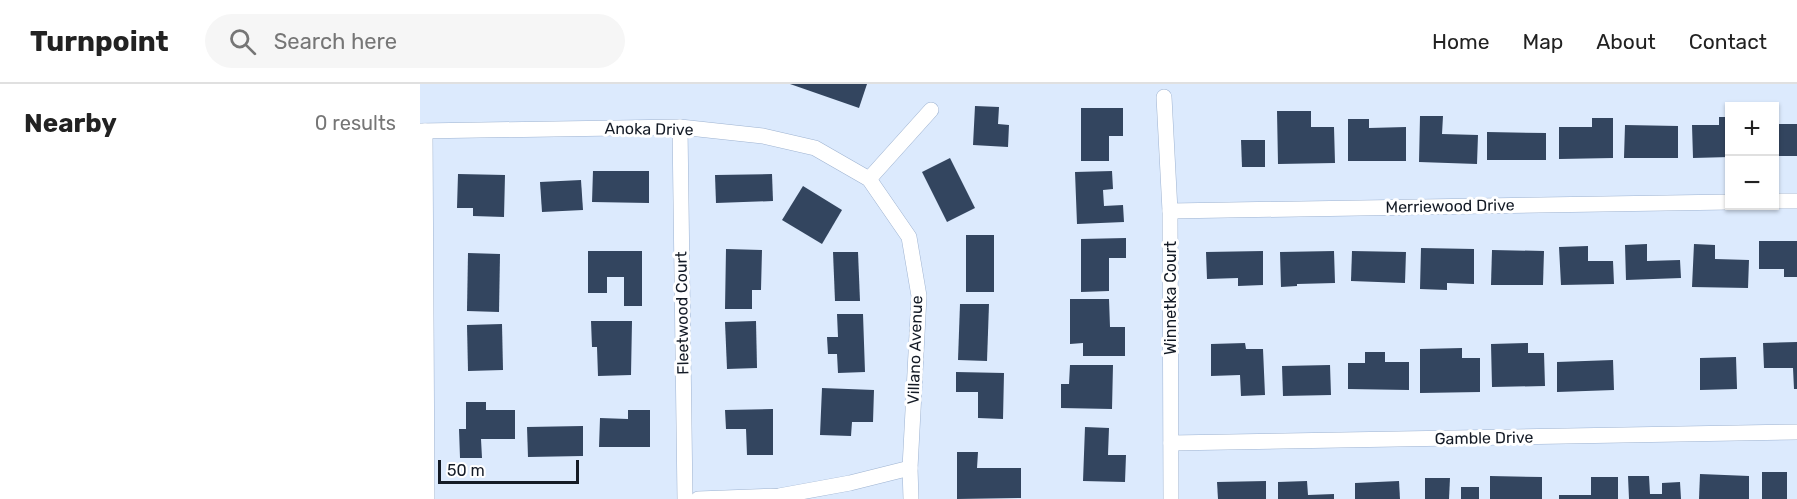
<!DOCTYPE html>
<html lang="en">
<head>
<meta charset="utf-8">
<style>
	body { margin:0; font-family:Rubik,sans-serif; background:#f6f6f6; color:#222 }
	.controls { position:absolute; right:18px; top:18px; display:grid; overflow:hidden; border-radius:0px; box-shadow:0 2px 4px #0004 }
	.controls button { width:54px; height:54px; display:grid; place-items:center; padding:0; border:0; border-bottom:2px solid #e0e0e0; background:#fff; color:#222; font:30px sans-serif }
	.scale { position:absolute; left:18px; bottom:15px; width:141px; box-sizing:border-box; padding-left:6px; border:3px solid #141b26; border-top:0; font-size:16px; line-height:21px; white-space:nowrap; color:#141b26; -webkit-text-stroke:4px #fff; paint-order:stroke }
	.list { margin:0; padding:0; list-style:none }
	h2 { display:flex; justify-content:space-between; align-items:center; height:78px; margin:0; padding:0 24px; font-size:26px }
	h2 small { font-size:20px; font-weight:400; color:#767676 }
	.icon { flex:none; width:33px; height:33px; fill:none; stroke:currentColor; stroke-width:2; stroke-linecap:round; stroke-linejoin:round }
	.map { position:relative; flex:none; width:1377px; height:415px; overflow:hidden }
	header { display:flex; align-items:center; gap:36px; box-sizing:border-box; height:84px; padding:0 30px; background:#fff; border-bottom:2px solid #e0e0e0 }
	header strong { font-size:28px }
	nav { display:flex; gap:33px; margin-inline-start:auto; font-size:21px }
	.search { width:420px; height:54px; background:#f6f6f6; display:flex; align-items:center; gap:15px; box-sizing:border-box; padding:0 21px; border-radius:33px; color:#767676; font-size:22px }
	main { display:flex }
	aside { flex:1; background:#fff }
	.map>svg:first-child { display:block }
	.building { fill:#33455f }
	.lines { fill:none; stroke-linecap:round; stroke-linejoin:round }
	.street-casing { stroke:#9eb3d1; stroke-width:16 }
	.street { stroke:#fff; stroke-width:15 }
	.labels { text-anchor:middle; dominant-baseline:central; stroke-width:6; stroke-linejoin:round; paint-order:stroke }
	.street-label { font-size:16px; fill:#141b26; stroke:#fff }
</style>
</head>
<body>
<header>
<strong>Turnpoint</strong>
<div class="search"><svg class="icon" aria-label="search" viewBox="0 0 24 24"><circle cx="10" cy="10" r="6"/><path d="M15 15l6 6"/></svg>Search here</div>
<nav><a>Home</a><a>Map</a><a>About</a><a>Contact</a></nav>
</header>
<main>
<aside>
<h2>Nearby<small>0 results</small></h2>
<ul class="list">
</ul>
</aside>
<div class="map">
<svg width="1377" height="415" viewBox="0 0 1377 415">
	<rect width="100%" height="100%" fill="#dceafd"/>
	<g class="building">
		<path d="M370,0H447L439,24Z"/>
		<path d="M555,22L579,23L578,40L589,41L588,63L553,61Z"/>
		<path d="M661,24H703V52H689V77H661Z"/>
		<path d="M857,27H891V43H914L915,79L858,80Z"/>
		<path d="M1000,32H1023L1022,50L1058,51L1057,80L999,78Z"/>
		<path d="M1299,33H1310V73L1273,74L1272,41H1299Z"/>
		<path d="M1172,34H1193V74L1139,75V43H1172Z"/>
		<path d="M928,35H949V44L986,43V77H928Z"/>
		<rect x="1354" y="40" width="23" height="32"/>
		<path d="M1205,41L1258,42V74H1204Z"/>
		<path d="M1067,48L1126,49V76H1067Z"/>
		<path d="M821,56H845V83H822Z"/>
		<path d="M530,74L555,124L527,138L502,88Z"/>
		<path d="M173,87H229V119L172,118Z"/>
		<path d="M692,87L693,105L683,106L684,122L703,121L704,138L657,140L655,88Z"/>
		<path d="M38,90L85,91L84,133L53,132V124H37Z"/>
		<path d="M352,90L353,117L296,119L295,91Z"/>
		<path d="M161,96L163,126L122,128L120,98Z"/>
		<path d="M383,102L422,126L402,160L362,136Z"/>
		<rect x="546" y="151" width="28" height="57"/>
		<path d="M706,154V174H689V207L661,208V155Z"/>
		<path d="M1339,157H1377V193H1364V185H1339Z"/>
		<path d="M1227,160V177L1260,176L1261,194L1206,196L1205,161Z"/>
		<path d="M1274,160L1295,161V175L1329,176L1328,204L1272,203Z"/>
		<path d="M1168,162V177H1193L1194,200L1141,201L1139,163Z"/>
		<path d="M1001,164L1054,165V200L1027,199V206L1000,205Z"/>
		<path d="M306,165L342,166L341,206H332V225H305Z"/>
		<path d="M1072,166L1124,167L1123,201H1071Z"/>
		<path d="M168,167H222V222H204V193H187V209H168Z"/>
		<path d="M843,167V201L818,202V194L787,195L786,168Z"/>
		<path d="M914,167L915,199L877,200V202L861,203L860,168Z"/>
		<path d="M932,167L986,168L985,199L931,197Z"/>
		<path d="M413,168H438L440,217H415Z"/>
		<path d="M48,169L80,170L79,228L47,227Z"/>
		<path d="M650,215H689L690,243H705V272H663V259L650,260Z"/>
		<path d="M540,220H569L567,277L538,276Z"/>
		<path d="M417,230H443L445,288L418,289L417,270H408L407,253H418Z"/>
		<path d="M171,237H212L211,291L178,292L177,263H172Z"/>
		<path d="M336,237L337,284L307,285L305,238Z"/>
		<path d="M82,240L83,286L48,287L47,241Z"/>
		<path d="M1377,258V305H1374L1373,284H1344L1343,259Z"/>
		<path d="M825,259L826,265H843L845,311L821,312L820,291L791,292V260Z"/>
		<path d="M1108,259V269H1124L1125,302L1072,303L1071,260Z"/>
		<path d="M1042,264V274H1060V308L1000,309V265Z"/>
		<path d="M945,268H965V278H989V306L928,305V279H945Z"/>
		<path d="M1316,273L1317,305L1280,306V274Z"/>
		<path d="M1193,276L1194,306L1137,308V278Z"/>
		<path d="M650,281H693L692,325L641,324V300H649Z"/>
		<path d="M910,281L911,311L863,312L862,282Z"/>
		<path d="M536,288L584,289L583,335L558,334V308H536Z"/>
		<path d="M402,304L454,306L453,338H432L431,352L400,351Z"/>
		<path d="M46,318H66V326H95V355H61L62,374H40L39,345H46Z"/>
		<path d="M353,325V371H327L326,345H306L305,326Z"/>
		<path d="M208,326H230V363H179L180,334L208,335Z"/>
		<path d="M163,342V372L108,373L107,343Z"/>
		<path d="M665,343L689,344L688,371H706L705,398L663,397Z"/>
		<path d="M537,368H558L557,384H601V414L537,415Z"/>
		<rect x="1342" y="388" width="25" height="27"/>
		<path d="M1280,390L1329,392V415H1279Z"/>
		<path d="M1070,392L1122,393V415H1070Z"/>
		<path d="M1208,392H1229L1230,410H1242V399L1260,398L1261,415H1209Z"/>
		<path d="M1171,393H1198V415H1139V411H1171Z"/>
		<path d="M1005,394H1030L1029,415H1005Z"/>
		<path d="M846,397V415H798L797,398Z"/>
		<path d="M887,397L888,411L914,410V415H858V398Z"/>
		<path d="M979,397L980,415H935V399Z"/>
		<rect x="1041" y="403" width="18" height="12"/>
	</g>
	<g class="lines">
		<defs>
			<g id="street">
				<path d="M744,13L750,127L751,415"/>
				<path d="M260,43L265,415"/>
				<path d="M0,47L260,43L343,52L395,64L449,95L489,153L499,212L490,384L491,415"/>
				<path d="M5,47L7,415"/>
				<path d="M449,95L511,26"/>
				<path d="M1354,117H1377"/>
				<path d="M750,127L1310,118"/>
				<path d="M751,359L1377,348"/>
				<path d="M278,415L359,412L430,399L490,384"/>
			</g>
		</defs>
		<use href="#street" class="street-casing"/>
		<use href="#street" class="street"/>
	</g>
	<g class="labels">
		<g class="street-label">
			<text transform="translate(229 45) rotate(1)">Anoka Drive</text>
			<text transform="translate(1030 122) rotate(-1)">Merriewood Drive</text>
			<text transform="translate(750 214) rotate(-90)">Winnetka Court</text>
			<text transform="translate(262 229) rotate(-91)">Fleetwood Court</text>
			<text transform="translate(495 266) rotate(-88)">Villano Avenue</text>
			<text transform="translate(1064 354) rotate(-1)">Gamble Drive</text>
		</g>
	</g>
</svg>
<div class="controls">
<button>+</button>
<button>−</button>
</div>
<div class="scale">50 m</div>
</div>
</main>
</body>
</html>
